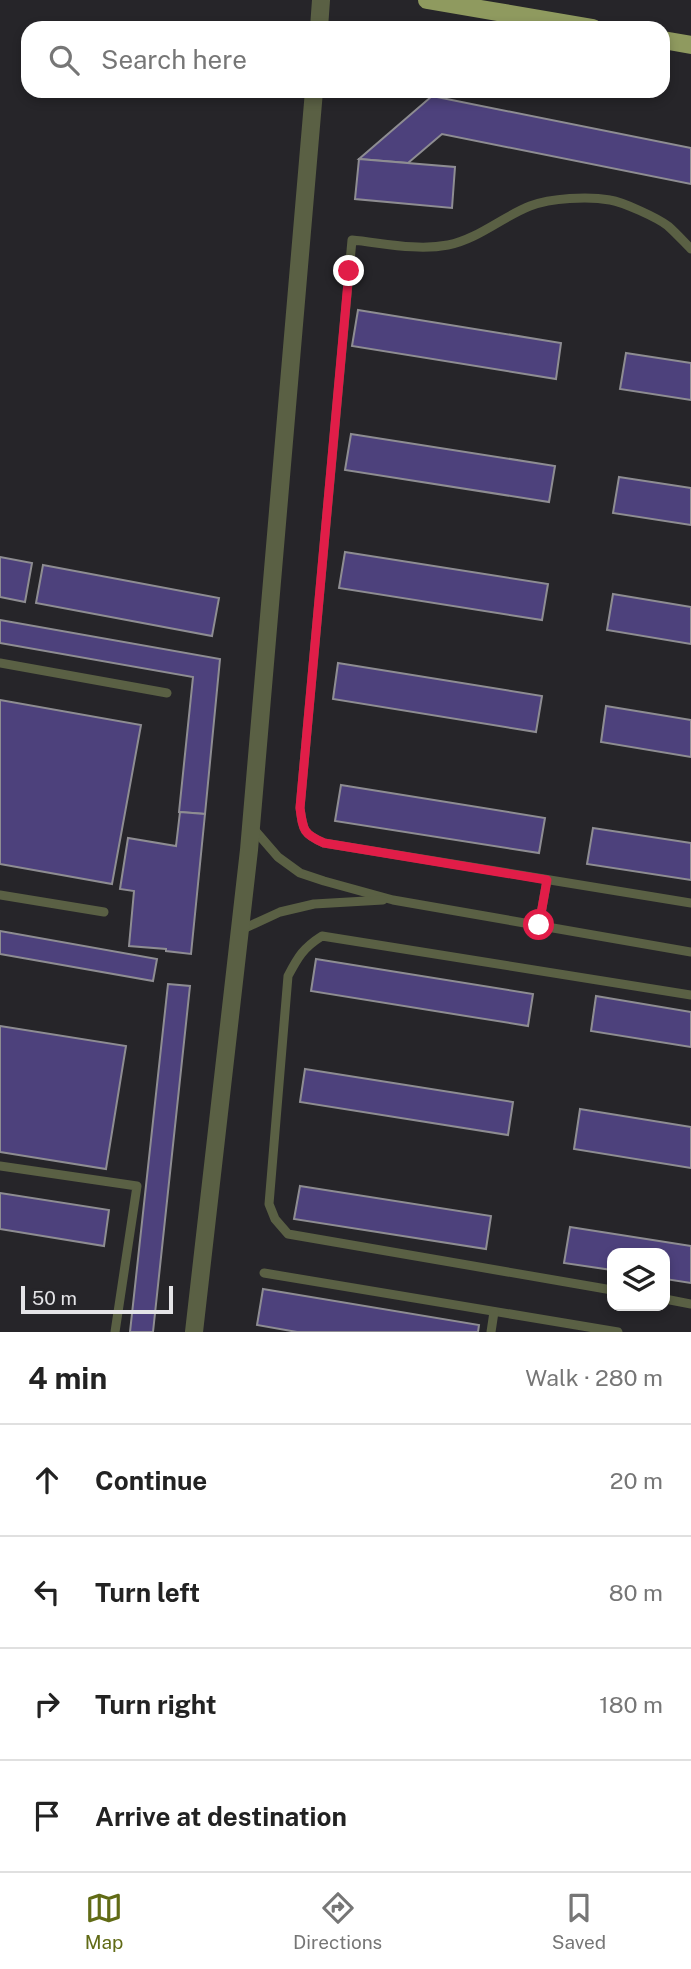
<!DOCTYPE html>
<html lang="en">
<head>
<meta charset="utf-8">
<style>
	body { margin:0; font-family:"Public Sans",sans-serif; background:#f6f6f6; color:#222 }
	.controls { position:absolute; right:21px; bottom:21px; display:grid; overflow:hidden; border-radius:14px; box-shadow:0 4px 10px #0003 }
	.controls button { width:63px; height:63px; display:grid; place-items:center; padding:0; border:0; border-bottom:2px solid #e0e0e0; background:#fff; color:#222; font:35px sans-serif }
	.scale { position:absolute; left:21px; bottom:18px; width:152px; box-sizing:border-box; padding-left:7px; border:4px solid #e4e4e7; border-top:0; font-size:19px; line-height:24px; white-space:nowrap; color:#e4e4e7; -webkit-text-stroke:5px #262529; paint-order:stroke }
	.stop { position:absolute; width:21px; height:21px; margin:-16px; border:5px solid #e11d48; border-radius:50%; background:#fff }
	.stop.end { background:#e11d48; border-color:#fff; box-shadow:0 2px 7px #0008 }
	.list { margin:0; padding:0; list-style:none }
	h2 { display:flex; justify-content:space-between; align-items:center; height:91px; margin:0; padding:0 28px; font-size:30px }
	h2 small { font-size:23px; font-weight:400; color:#767676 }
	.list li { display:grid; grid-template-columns:46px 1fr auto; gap:21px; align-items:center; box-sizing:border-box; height:112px; padding:0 28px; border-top:2px solid #e0e0e0 }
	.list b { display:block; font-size:26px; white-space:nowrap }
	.list em { font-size:23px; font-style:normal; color:#767676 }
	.icon { flex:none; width:38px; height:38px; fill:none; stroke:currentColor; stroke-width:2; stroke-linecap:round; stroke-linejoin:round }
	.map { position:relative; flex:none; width:691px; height:1332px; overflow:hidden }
	.search { position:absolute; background:#fff; box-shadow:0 4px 10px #0003; left:21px; right:21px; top:21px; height:77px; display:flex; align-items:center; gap:18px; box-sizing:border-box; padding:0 24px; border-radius:21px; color:#767676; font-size:26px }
	.sheet { height:539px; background:#fff }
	nav { display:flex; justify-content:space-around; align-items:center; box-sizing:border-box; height:98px; border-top:2px solid #e0e0e0; background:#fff; font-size:19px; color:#767676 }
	nav a { display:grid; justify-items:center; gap:4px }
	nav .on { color:#616b16 }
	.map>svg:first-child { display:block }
	.building { fill:#4d417c; stroke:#8e8d92; stroke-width:2 }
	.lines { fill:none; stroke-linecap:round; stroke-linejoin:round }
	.service { stroke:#5a6044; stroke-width:9 }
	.minor { stroke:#5a6044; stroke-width:18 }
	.primary { stroke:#8f9a5f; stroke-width:18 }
	.route { stroke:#e11d48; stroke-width:9 }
</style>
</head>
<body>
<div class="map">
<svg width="691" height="1332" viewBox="0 0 691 1332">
	<rect width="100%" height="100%" fill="#262529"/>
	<g class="building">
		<path d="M432,96L691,148V184L442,134L408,163L359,159Z"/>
		<path d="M359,159L455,167L452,208L355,199Z"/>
		<path d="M358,310L561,343L556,379L352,346Z"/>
		<path d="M626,353L691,363V400L620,389Z"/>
		<path d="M351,434L555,466L549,502L345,470Z"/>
		<path d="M619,477L691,488V525L613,513Z"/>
		<path d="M345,552L548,584L542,620L339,588Z"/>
		<path d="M0,557L32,563L25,602L0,597Z"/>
		<path d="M43,565L219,598L212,636L36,603Z"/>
		<path d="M613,594L691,607V644L607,630Z"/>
		<path d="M0,620L220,659L205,814L179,812L193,677L0,643Z"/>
		<path d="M338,663L542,696L536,732L333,699Z"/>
		<path d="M0,700L141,725L112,884L0,864Z"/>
		<path d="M606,706L691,720V757L601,742Z"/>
		<path d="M341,785L545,818L539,853L335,821Z"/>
		<path d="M180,812L205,814L191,954L166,951V949L129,946L134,891L120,889L128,838L176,846Z"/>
		<path d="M593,828L691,843V880L587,864Z"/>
		<path d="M0,931L157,959L153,981L0,954Z"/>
		<path d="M316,959L533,994L528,1026L311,991Z"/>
		<path d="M168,984L190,986L153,1332H130Z"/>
		<path d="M596,996L691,1012V1047L591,1031Z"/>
		<path d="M0,1026L126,1046L106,1169L0,1152Z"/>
		<path d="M305,1069L513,1102L508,1135L300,1102Z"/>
		<path d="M580,1109L691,1127V1168L574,1149Z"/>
		<path d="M300,1186L491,1216L486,1249L294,1219Z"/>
		<path d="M0,1193L109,1210L104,1246L0,1229Z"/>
		<path d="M570,1227L691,1246V1283L665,1279V1253H612V1270L564,1263Z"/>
		<path d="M263,1289L479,1325L478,1332H297L257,1325Z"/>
	</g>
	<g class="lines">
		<g class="service">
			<path d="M691,249C684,242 676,233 668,226C658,218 623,202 610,200C588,196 551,198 530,206C502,217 478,239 448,245C417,251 383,243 352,240L300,808C303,830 303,834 324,843L691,903"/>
			<path d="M0,663L167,693"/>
			<path d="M252,827L278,857L300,873L324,881L393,900L691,952"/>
			<path d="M0,895L104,912"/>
			<path d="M539,925L547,880"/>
			<path d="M241,930L280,912L314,904L383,900"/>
			<path d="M0,1166L137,1186L115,1332"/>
			<path d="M264,1273L618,1332"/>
			<path d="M612,1290L288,1234L275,1219L269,1204L288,976C298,957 303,948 322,936L691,995"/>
			<path d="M665,1299L691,1304"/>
			<path d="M491,1332L494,1312"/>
		</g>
		<g class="minor">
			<path d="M319,28L321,0"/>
			<path d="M194,1332L249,850L314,91"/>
		</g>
		<g class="primary">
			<path d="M427,0L593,28"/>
			<path d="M663,40L691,45"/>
		</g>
	</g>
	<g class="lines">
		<path class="route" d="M349,271L300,808C303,830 303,834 324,843L547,880L539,925"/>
	</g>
</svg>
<div class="controls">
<button><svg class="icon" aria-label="layers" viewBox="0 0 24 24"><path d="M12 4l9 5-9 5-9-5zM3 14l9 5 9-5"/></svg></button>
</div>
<div class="scale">50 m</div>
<div class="stop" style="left:539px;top:925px"></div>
<div class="stop end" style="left:349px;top:271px"></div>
<div class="search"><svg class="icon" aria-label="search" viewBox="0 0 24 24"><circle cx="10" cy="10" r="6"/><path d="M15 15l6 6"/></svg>Search here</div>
</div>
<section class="sheet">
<h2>4 min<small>Walk · 280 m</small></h2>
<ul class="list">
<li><svg class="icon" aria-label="ahead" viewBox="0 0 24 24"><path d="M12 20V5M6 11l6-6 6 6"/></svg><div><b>Continue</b></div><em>20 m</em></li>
<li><svg class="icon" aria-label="left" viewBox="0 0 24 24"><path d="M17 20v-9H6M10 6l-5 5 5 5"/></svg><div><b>Turn left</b></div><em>80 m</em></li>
<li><svg class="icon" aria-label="right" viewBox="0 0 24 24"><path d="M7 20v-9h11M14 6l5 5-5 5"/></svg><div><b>Turn right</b></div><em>180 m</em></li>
<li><svg class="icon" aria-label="arrive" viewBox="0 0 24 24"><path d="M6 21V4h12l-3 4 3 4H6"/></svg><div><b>Arrive at destination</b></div></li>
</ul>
</section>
<nav>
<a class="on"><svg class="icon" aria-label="map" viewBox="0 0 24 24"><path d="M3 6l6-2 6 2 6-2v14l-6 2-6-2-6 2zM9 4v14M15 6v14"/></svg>Map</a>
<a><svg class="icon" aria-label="directions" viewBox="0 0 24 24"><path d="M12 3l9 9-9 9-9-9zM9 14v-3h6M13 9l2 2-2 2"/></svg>Directions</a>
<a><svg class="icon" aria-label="saved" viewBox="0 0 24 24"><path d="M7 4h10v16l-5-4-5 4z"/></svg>Saved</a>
</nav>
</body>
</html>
